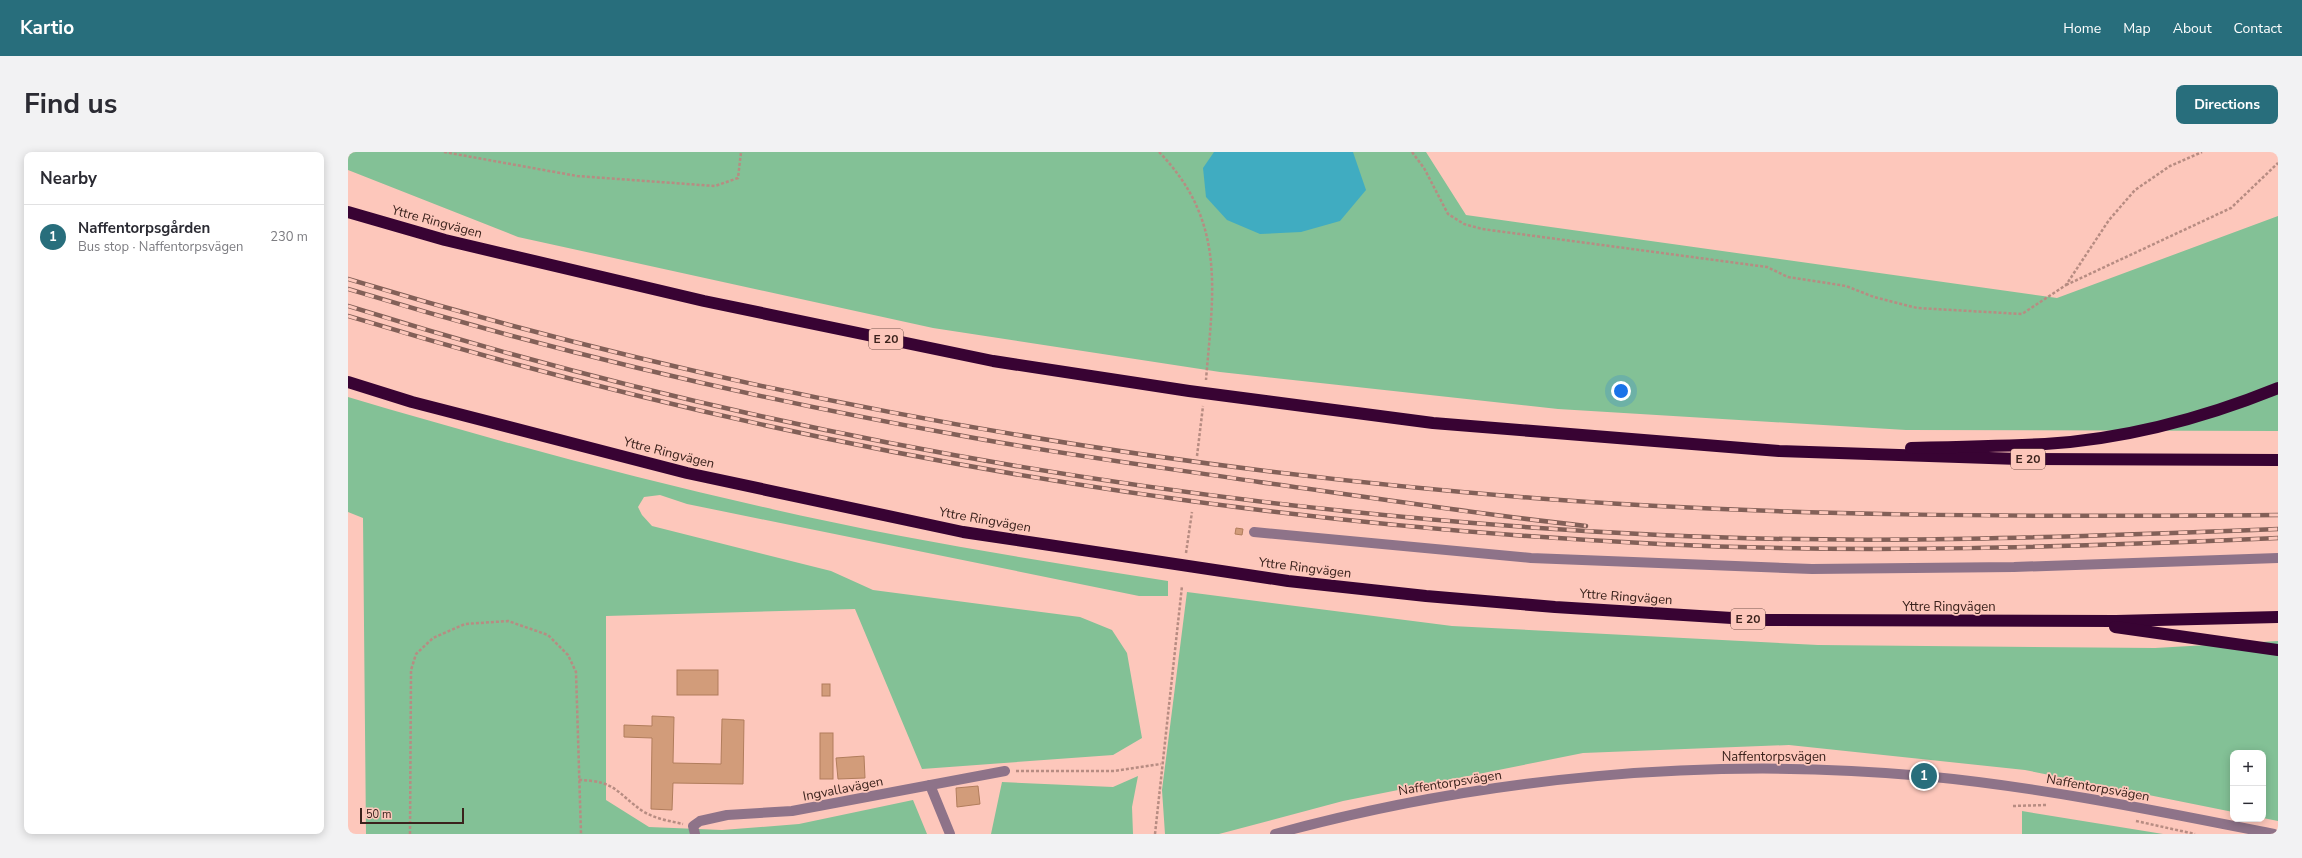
<!DOCTYPE html>
<html lang="en">
<head>
<meta charset="utf-8">
<style>
	body { margin:0; font-family:"Nunito Sans",sans-serif; background:#f2f2f3; color:#2b2b33 }
	.controls { position:absolute; right:12px; bottom:12px; display:grid; overflow:hidden; border-radius:8px; box-shadow:0 2px 10px #0003 }
	.controls button { width:36px; height:36px; display:grid; place-items:center; padding:0; border:0; border-bottom:1px solid #e1e1e2; background:#fff; color:#2b2b33; font:20px sans-serif }
	.scale { position:absolute; left:12px; bottom:10px; width:104px; box-sizing:border-box; padding-left:4px; border:2px solid #3a221c; border-top:0; font-size:11px; line-height:14px; white-space:nowrap; color:#3a221c; -webkit-text-stroke:3px #fdc7bb; paint-order:stroke }
	.you { position:absolute; left:1273px; top:239px; width:14px; height:14px; margin:-10px; border:3px solid #fff; border-radius:50%; background:#1a73e8; box-shadow:0 0 0 6px #1a73e833 }
	.badge { display:grid; place-items:center; width:26px; height:26px; border-radius:50%; background:#286e7c; color:#fff; font-size:13px; font-weight:700 }
	.pin { position:absolute; translate:-50% -50%; border:2px solid #fff; box-shadow:0 1px 4px #0006 }
	.list { margin:0; padding:0; list-style:none }
	h2 { display:flex; justify-content:space-between; align-items:center; height:52px; margin:0; padding:0 16px; font-size:17px }
	h2 small { font-size:13px; font-weight:400; color:#7c7c81 }
	.list li { display:grid; grid-template-columns:26px 1fr auto; gap:12px; align-items:center; box-sizing:border-box; height:64px; padding:0 16px; border-top:1px solid #e1e1e2 }
	.list b { display:block; font-size:15px; white-space:nowrap }
	.list p { margin:0; font-size:13px; white-space:nowrap; color:#7c7c81 }
	.list em { font-size:13px; font-style:normal; color:#7c7c81 }
	.map { position:relative; flex:none; width:1930px; height:682px; overflow:hidden; border-radius:8px }
	header { display:flex; align-items:center; gap:24px; box-sizing:border-box; height:56px; padding:0 20px; background:#286e7c; color:#fff }
	header strong { font-size:19px }
	nav { display:flex; gap:22px; margin-inline-start:auto; font-size:14px }
	.intro { display:flex; align-items:center; justify-content:space-between; box-sizing:border-box; height:96px; padding:0 24px }
	h1 { margin:0; font-size:28px }
	.button { padding:10px 18px; border-radius:8px; background:#286e7c; color:#fff; font-size:14px; font-weight:700 }
	main { display:flex; gap:24px; padding:0 24px }
	aside { flex:1; background:#fff; border-radius:8px; box-shadow:0 2px 10px #0003 }
	.map>svg:first-child { display:block }
	.green { fill:#83c196 }
	.water { fill:#40acc1 }
	.building { fill:#d29c7a; stroke:#b17d5c }
	.lines { fill:none; stroke-linecap:round; stroke-linejoin:round }
	.path { stroke:#b78c82; stroke-width:2.5; stroke-dasharray:3 2; stroke-linecap:butt }
	.minor { stroke:#8e7389; stroke-width:10 }
	.highway { stroke:#380333; stroke-width:12 }
	.rail-casing { stroke:#836058; stroke-width:4.5 }
	.rail { stroke:#fdc7bb; stroke-width:3; stroke-dasharray:9; stroke-linecap:butt }
	.labels { text-anchor:middle; dominant-baseline:central; stroke-width:3.5; stroke-linejoin:round; paint-order:stroke }
	.shield { fill:#fdc7bb; stroke:#74544c; stroke-width:1 }
	.shield-label { font-size:12px; font-weight:bold; fill:#3a221c }
	.street-label { font-size:13px; fill:#3a221c; stroke:#fdc7bb }
</style>
</head>
<body>
<header>
<strong>Kartio</strong>
<nav><a>Home</a><a>Map</a><a>About</a><a>Contact</a></nav>
</header>
<div class="intro"><h1>Find us</h1><a class="button">Directions</a></div>
<main>
<aside>
<h2>Nearby<small></small></h2>
<ul class="list">
<li><span class="badge">1</span><div><b>Naffentorpsgården</b><p>Bus stop · Naffentorpsvägen</p></div><em>230 m</em></li>
</ul>
</aside>
<div class="map">
<svg width="1930" height="682" viewBox="0 0 1930 682">
	<rect width="100%" height="100%" fill="#fdc7bb"/>
	<g class="green">
		<path d="M0,0H1078L1118,63L1709,146L1930,64V279L1558,278L1210,257L872,220L585,176L170,85L0,18Z"/>
		<path d="M0,245C182,299 366,348 553,384C642,401 731,415 820,429V444H791L339,352L312,343L296,345L290,355L294,363L304,374L483,419L525,438L732,465L764,478L779,501L794,586L765,603L574,617L507,457L258,464V648L301,675L374,678L451,672L565,648L579,682H18L15,366L0,360Z"/>
		<path d="M839,440L1104,474L1470,493L1807,496L1930,489V669L1915,666V601H1885V660L1677,618L1441,593L1235,601L995,649L871,682H817L814,638Z"/>
		<path d="M790,624L784,655L785,682H643L654,630L765,635Z"/>
		<path d="M1674,659L1815,682H1674Z"/>
	</g>
	<path class="water" d="M866,0H1005L1018,38L992,69L953,80L912,82L879,68L858,45L855,16Z"/>
	<g class="building">
		<path d="M888,376L895,377L894,383L887,382Z"/>
		<rect x="329" y="518" width="41" height="25"/>
		<rect x="474" y="532" width="8" height="12"/>
		<path d="M304,564L326,565L325,611L373,612L374,567L396,568L395,632L325,631L324,658L303,657L304,586L276,585V573L304,574Z"/>
		<rect x="472" y="581" width="13" height="46"/>
		<path d="M516,604L517,626L490,627L488,606Z"/>
		<path d="M630,634L632,652L609,655L608,636Z"/>
	</g>
	<g class="lines">
		<g class="path">
			<path d="M96,0L229,24L367,34L390,26L393,0"/>
			<path d="M811,0C879,70 865,140 858,228"/>
			<path d="M1064,0L1076,16L1100,62L1116,72L1134,77L1419,115L1440,125L1498,134L1526,145L1569,156L1674,162L1718,133L1761,68L1787,38L1822,14L1854,0"/>
			<path d="M1718,133L1883,56L1930,11"/>
			<path d="M849,304L855,254"/>
			<path d="M838,401L844,360"/>
			<path d="M668,619H766L813,612"/>
			<path d="M231,628C269,629 268,641 296,660C308,667 322,669 335,672"/>
			<path d="M1665,654L1698,653"/>
			<path d="M1788,669L1847,682"/>
			<path d="M62,682L63,518L68,502L85,486L117,472L160,469L200,483L220,503L228,520L233,682"/>
			<path d="M807,682L834,434"/>
		</g>
		<g class="minor">
			<path d="M906,380L1183,406L1464,417L1666,415L1930,406"/>
			<path d="M582,633L602,682"/>
			<path d="M347,682L345,674L352,669L379,663L444,659L657,619"/>
			<path d="M927,682C1135,625 1361,604 1576,624C1693,635 1810,659 1926,682"/>
		</g>
		<g class="highway">
			<path d="M0,60L97,88L356,149L645,209L841,239L1085,271L1431,299L1671,307L1930,308"/>
			<path d="M0,230L64,250L339,321L615,380L940,429L1078,444L1207,455L1416,468L1768,469L1930,465"/>
			<path d="M1563,296C1608,295 1652,294 1697,292C1777,287 1856,266 1930,236"/>
			<path d="M1767,475L1930,498"/>
		</g>
		<defs>
			<g id="rail">
				<path d="M0,127C386,244 783,314 1185,346C1433,365 1681,365 1930,363"/>
				<path d="M0,137C200,198 404,246 610,283C710,302 811,315 911,330C1020,345 1128,362 1238,374"/>
				<path d="M0,154C425,287 867,362 1312,383C1518,393 1724,385 1930,377"/>
				<path d="M0,164C427,294 866,371 1312,392C1518,402 1724,395 1930,386"/>
			</g>
		</defs>
		<use href="#rail" class="rail-casing"/>
		<use href="#rail" class="rail"/>
	</g>
	<g class="labels">
		<g class="shield">
			<rect x="521" y="177" width="34" height="20" rx="3"/>
			<rect x="1663" y="297" width="34" height="20" rx="3"/>
			<rect x="1383" y="457" width="34" height="20" rx="3"/>
		</g>
		<g class="shield-label">
			<text x="538" y="187">E 20</text>
			<text x="1680" y="307">E 20</text>
			<text x="1400" y="467">E 20</text>
		</g>
		<g class="street-label">
			<text transform="translate(89 70) rotate(15)">Yttre Ringvägen</text>
			<text transform="translate(321 301) rotate(14)">Yttre Ringvägen</text>
			<text transform="translate(637 368) rotate(10)">Yttre Ringvägen</text>
			<text transform="translate(957 416) rotate(7)">Yttre Ringvägen</text>
			<text transform="translate(1278 445) rotate(4)">Yttre Ringvägen</text>
			<text x="1601" y="455">Yttre Ringvägen</text>
			<text x="1426" y="605">Naffentorpsvägen</text>
			<text transform="translate(1102 631) rotate(-9)">Naffentorpsvägen</text>
			<text transform="translate(1750 636) rotate(10)">Naffentorpsvägen</text>
			<text transform="translate(495 637) rotate(-11)">Ingvallavägen</text>
		</g>
	</g>
</svg>
<div class="controls">
<button>+</button>
<button>−</button>
</div>
<div class="scale">50 m</div>
<div class="you"></div>
<div class="pin badge" style="left:1576px;top:624px">1</div>
</div>
</main>
</body>
</html>
